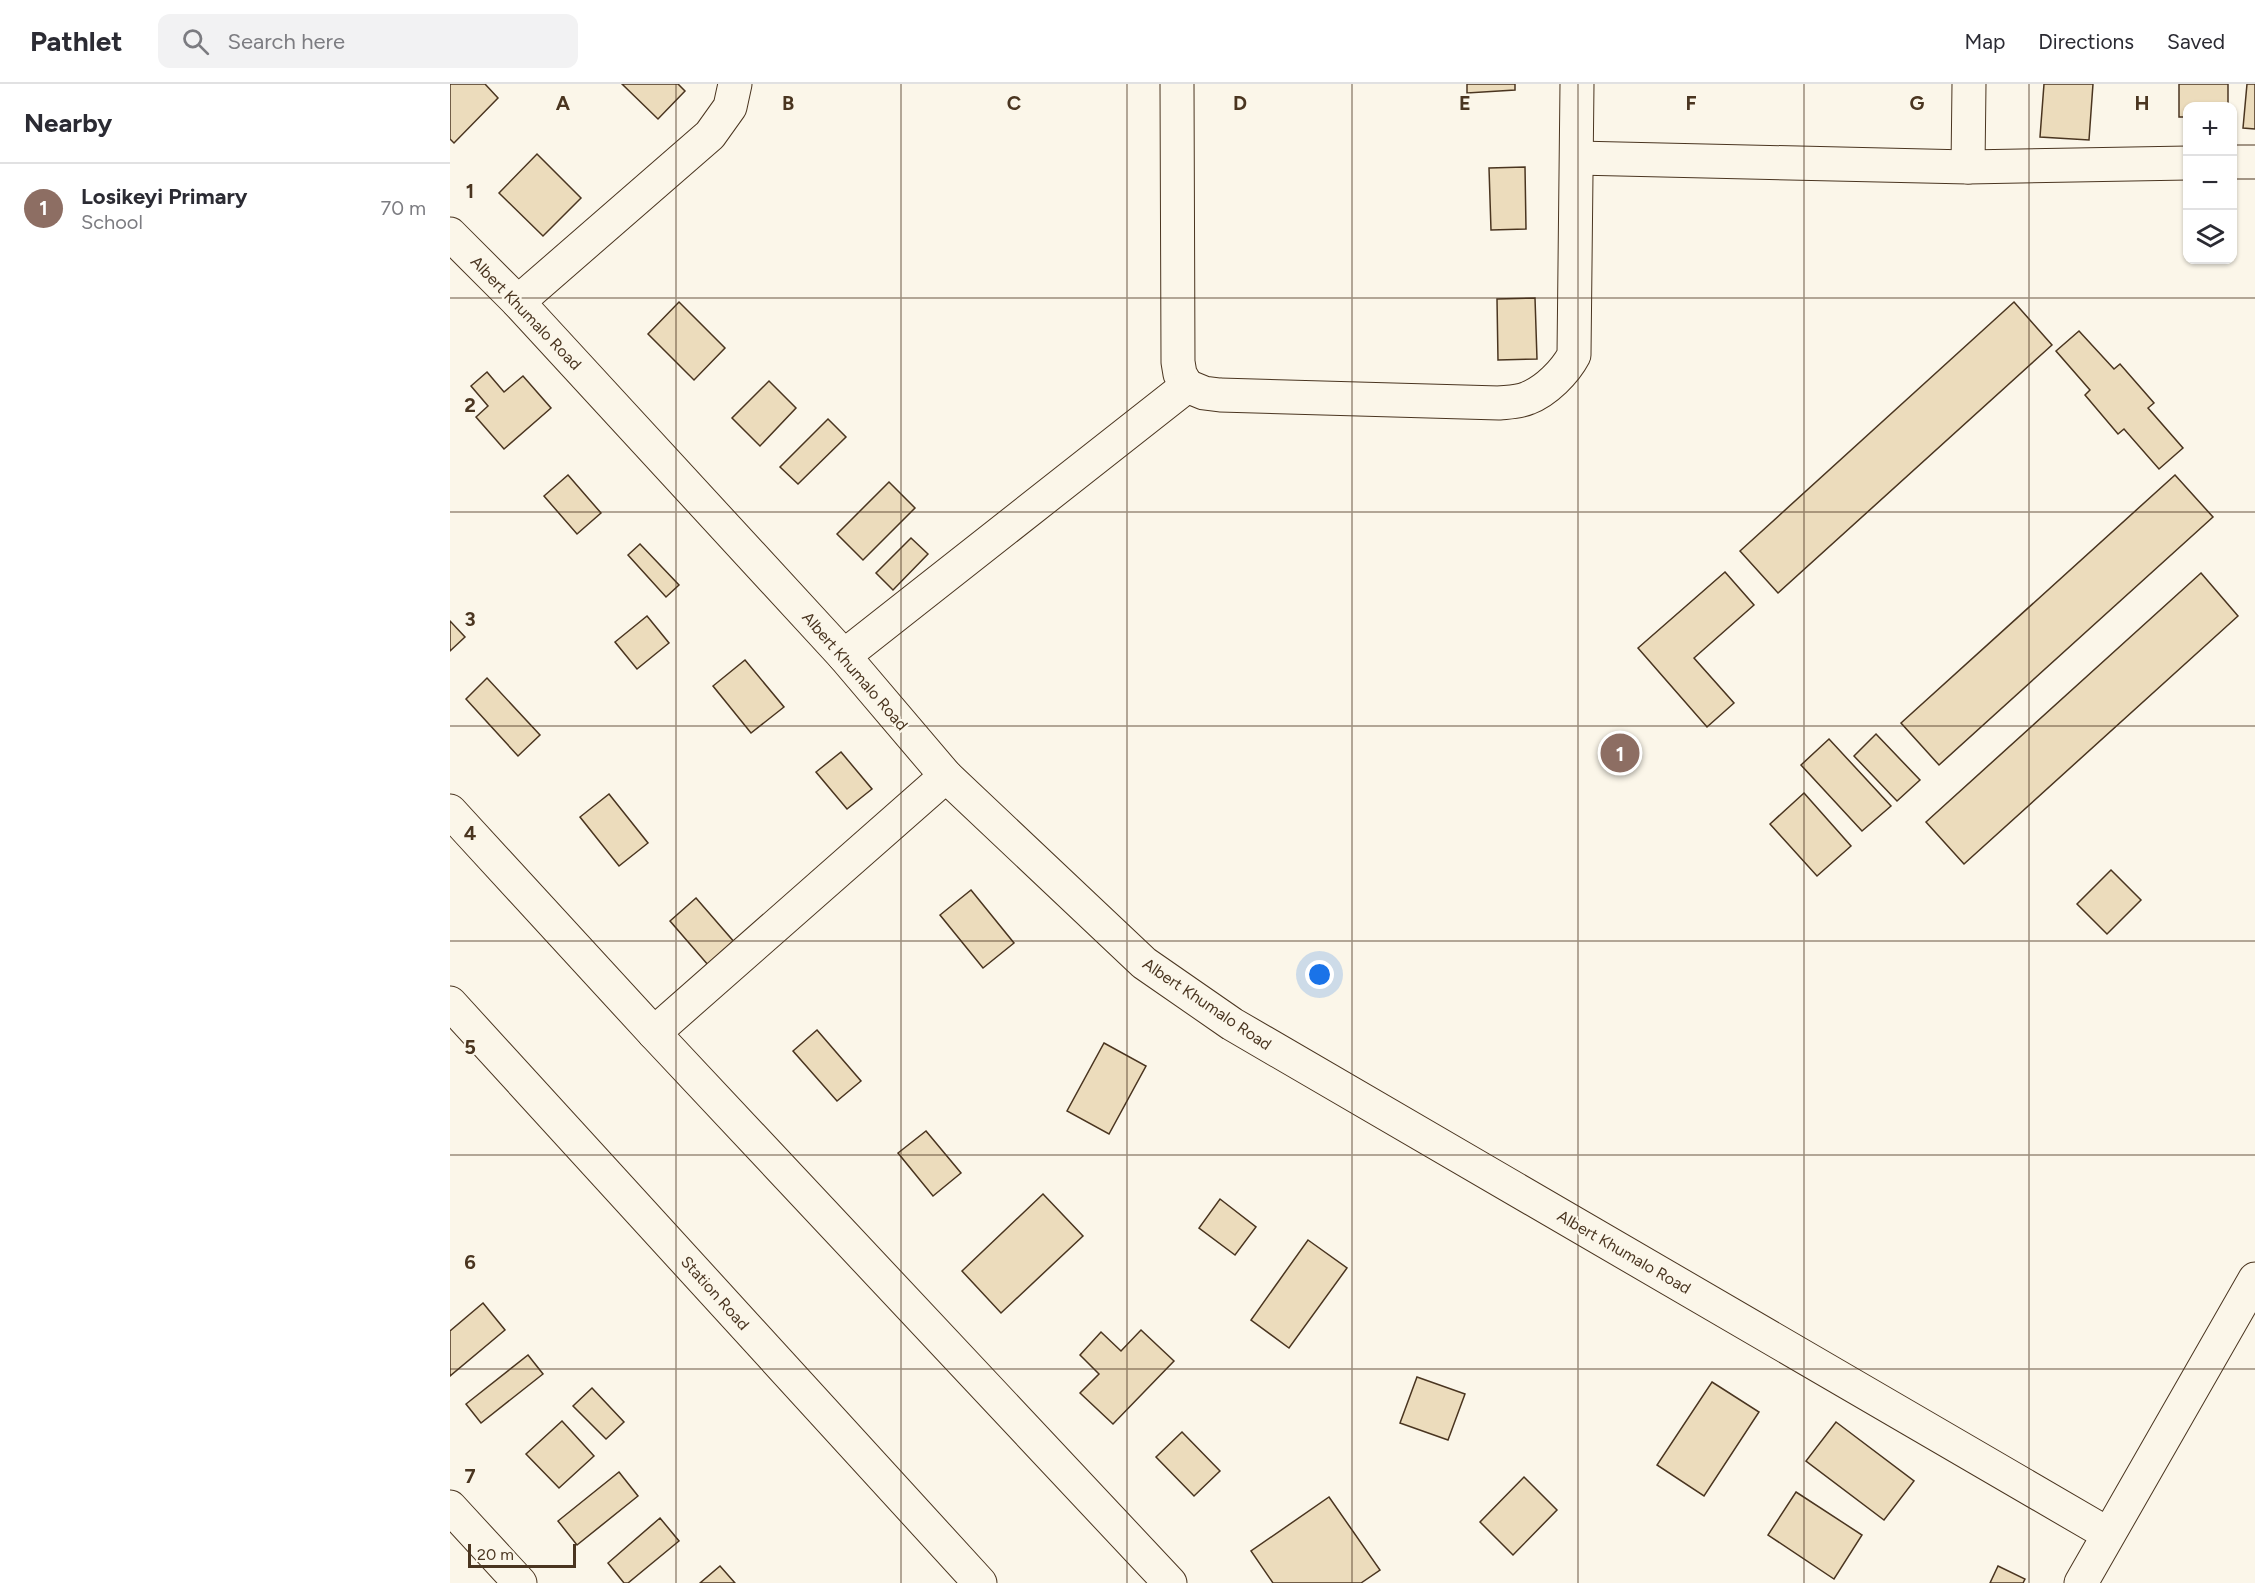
<!DOCTYPE html>
<html lang="en">
<head>
<meta charset="utf-8">
<style>
	body { margin:0; font-family:Figtree,sans-serif; background:#f2f2f3; color:#2b2b33 }
	.controls { position:absolute; right:18px; top:18px; display:grid; overflow:hidden; border-radius:12px; box-shadow:0 2px 4px #0004 }
	.controls button { width:54px; height:54px; display:grid; place-items:center; padding:0; border:0; border-bottom:2px solid #e1e1e2; background:#fff; color:#2b2b33; font:30px sans-serif }
	.scale { position:absolute; left:18px; bottom:15px; width:108px; box-sizing:border-box; padding-left:6px; border:3px solid #4a3520; border-top:0; font-size:16px; line-height:21px; white-space:nowrap; color:#4a3520; -webkit-text-stroke:4px #fbf6e9; paint-order:stroke }
	.you { position:absolute; left:870px; top:891px; width:21px; height:21px; margin:-15px; border:4px solid #fff; border-radius:50%; background:#1a73e8; box-shadow:0 0 0 9px #1a73e833 }
	.badge { display:grid; place-items:center; width:39px; height:39px; border-radius:50%; background:#c62828; color:#fff; font-size:20px; font-weight:700 }
	.pin { position:absolute; translate:-50% -50%; border:3px solid #fff; box-shadow:0 2px 6px #0006 }
	.list { margin:0; padding:0; list-style:none }
	h2 { display:flex; justify-content:space-between; align-items:center; height:78px; margin:0; padding:0 24px; font-size:26px }
	h2 small { font-size:20px; font-weight:400; color:#7c7c81 }
	.list li { display:grid; grid-template-columns:39px 1fr auto; gap:18px; align-items:center; box-sizing:border-box; height:90px; padding:0 24px; border-top:2px solid #e1e1e2 }
	.list b { display:block; font-size:22px; white-space:nowrap }
	.list p { margin:0; font-size:20px; white-space:nowrap; color:#7c7c81 }
	.list em { font-size:20px; font-style:normal; color:#7c7c81 }
	.icon { flex:none; width:33px; height:33px; fill:none; stroke:currentColor; stroke-width:2; stroke-linecap:round; stroke-linejoin:round }
	.map { position:relative; flex:none; width:1805px; height:1499px; overflow:hidden }
	header { display:flex; align-items:center; gap:36px; box-sizing:border-box; height:84px; padding:0 30px; background:#fff; border-bottom:2px solid #e1e1e2 }
	header strong { font-size:28px }
	nav { display:flex; gap:33px; margin-inline-start:auto; font-size:21px }
	.search { width:420px; height:54px; background:#f2f2f3; display:flex; align-items:center; gap:15px; box-sizing:border-box; padding:0 21px; border-radius:12px; color:#7c7c81; font-size:22px }
	main { display:flex }
	aside { flex:1; background:#fff }
	.map>svg:first-child { display:block }
	.building { fill:#ecdcbc; stroke:#4a3520; stroke-width:1.5 }
	.lines { fill:none; stroke-linecap:round; stroke-linejoin:round }
	.street-casing { stroke:#4a3520; stroke-width:35 }
	.street { stroke:#fbf6e9; stroke-width:33 }
	.grid { fill:none; stroke:#4a3520; stroke-width:1.5; stroke-opacity:0.55 }
	.labels { text-anchor:middle; dominant-baseline:central; stroke-width:4.5; stroke-linejoin:round; paint-order:stroke }
	.street-label { font-size:16px; fill:#4a3520; stroke:#fbf6e9 }
	.grid-label { font-size:20px; text-anchor:middle; font-weight:bold; fill:#4a3520; stroke:#fbf6e9; stroke-width:4.5; stroke-linejoin:round; paint-order:stroke }
</style>
</head>
<body>
<header>
<strong>Pathlet</strong>
<div class="search"><svg class="icon" aria-label="search" viewBox="0 0 24 24"><circle cx="10" cy="10" r="6"/><path d="M15 15l6 6"/></svg>Search here</div>
<nav><a>Map</a><a>Directions</a><a>Saved</a></nav>
</header>
<main>
<aside>
<h2>Nearby<small></small></h2>
<ul class="list">
<li><span class="badge" style="background:#8d6e63">1</span><div><b>Losikeyi Primary</b><p>School</p></div><em>70 m</em></li>
</ul>
</aside>
<div class="map">
<svg width="1805" height="1499" viewBox="0 0 1805 1499">
	<rect width="100%" height="100%" fill="#fbf6e9"/>
	<g class="building">
		<path d="M0,0H35L48,14L4,59L0,55Z"/>
		<path d="M172,0H228L235,7L208,35Z"/>
		<path d="M1017,0H1065V6L1017,9Z"/>
		<path d="M1594,0H1643L1639,56L1590,53Z"/>
		<path d="M1729,0H1778V22H1738V33H1729Z"/>
		<path d="M1797,0H1805V45L1793,44Z"/>
		<path d="M87,70L131,114L93,152L49,109Z"/>
		<path d="M1075,83L1076,145L1041,146L1039,84Z"/>
		<path d="M1085,214L1087,275L1048,276L1047,215Z"/>
		<path d="M229,218L275,264L244,296L198,250Z"/>
		<path d="M1564,218L1602,261L1328,509L1290,467Z"/>
		<path d="M1629,247L1664,285L1670,280L1704,319L1698,324L1733,364L1709,385L1674,345L1668,350L1635,311L1640,306L1606,267Z"/>
		<path d="M37,288L54,308L73,292L101,324L54,365L26,333L38,322L21,302Z"/>
		<path d="M319,297L346,324L310,362L282,334Z"/>
		<path d="M378,335L396,353L348,400L330,383Z"/>
		<path d="M118,391L151,429L127,450L94,412Z"/>
		<path d="M1725,391L1763,433L1489,681L1451,639Z"/>
		<path d="M439,398L465,424L413,476L387,450Z"/>
		<path d="M461,454L478,470L443,506L426,489Z"/>
		<path d="M190,460L229,501L216,513L178,471Z"/>
		<path d="M1275,488L1304,521L1244,574L1284,619L1257,643L1188,564Z"/>
		<path d="M1751,489L1788,532L1514,780L1476,738Z"/>
		<path d="M197,532L219,559L187,585L165,558Z"/>
		<path d="M0,537L15,553L0,567Z"/>
		<path d="M295,576L334,623L301,649L263,602Z"/>
		<path d="M37,594L90,651L68,672L16,615Z"/>
		<path d="M1426,650L1470,696L1447,717L1404,672Z"/>
		<path d="M1379,655L1441,722L1412,747L1351,681Z"/>
		<path d="M391,668L422,705L397,725L366,688Z"/>
		<path d="M1354,709L1401,762L1367,792L1320,740Z"/>
		<path d="M159,710L198,759L169,782L130,733Z"/>
		<path d="M1661,786L1691,816L1657,850L1627,820Z"/>
		<path d="M521,806L564,859L533,884L490,831Z"/>
		<path d="M246,814L292,867L265,889L220,837Z"/>
		<path d="M367,946L411,997L387,1017L343,967Z"/>
		<path d="M654,959L696,982L659,1050L617,1027Z"/>
		<path d="M476,1047L511,1089L483,1112L448,1069Z"/>
		<path d="M593,1110L633,1152L551,1229L512,1187Z"/>
		<path d="M770,1115L806,1143L785,1171L749,1144Z"/>
		<path d="M858,1156L897,1184L839,1264L801,1236Z"/>
		<path d="M33,1219L55,1246L0,1292V1247Z"/>
		<path d="M691,1246L724,1277L663,1340L630,1309L649,1290L630,1271L651,1248L671,1267Z"/>
		<path d="M78,1271L93,1290L31,1339L16,1320Z"/>
		<path d="M967,1293L1015,1310L998,1356L950,1339Z"/>
		<path d="M1262,1298L1309,1328L1254,1412L1207,1381Z"/>
		<path d="M142,1304L174,1338L156,1355L123,1322Z"/>
		<path d="M112,1337L144,1372L109,1404L76,1370Z"/>
		<path d="M1386,1338L1464,1397L1434,1436L1356,1377Z"/>
		<path d="M732,1348L770,1387L744,1412L706,1373Z"/>
		<path d="M169,1388L188,1412L127,1461L108,1437Z"/>
		<path d="M1074,1393L1107,1426L1063,1471L1030,1438Z"/>
		<path d="M1346,1408L1412,1451L1384,1495L1318,1451Z"/>
		<path d="M879,1413L930,1486L911,1499H823L801,1467Z"/>
		<path d="M210,1434L229,1457L178,1499H174L158,1479Z"/>
		<path d="M270,1482L285,1499H250Z"/>
		<path d="M1548,1482L1575,1495L1573,1499H1540Z"/>
	</g>
	<g class="lines">
		<defs>
			<g id="street">
				<path d="M727,0L728,278L730,290L737,302"/>
				<path d="M1127,74L1518,83L1738,79"/>
				<path d="M1782,78H1805"/>
				<path d="M1518,83L1519,0"/>
				<path d="M0,150L68,218L394,572L496,692L694,879L782,940L1658,1450"/>
				<path d="M68,218L260,51L280,23L285,0"/>
				<path d="M394,572L737,302L754,309L770,311L1049,319C1058,318 1069,318 1078,314C1096,307 1115,288 1124,271L1127,0"/>
				<path d="M0,727L204,949L720,1499"/>
				<path d="M0,919L530,1499"/>
				<path d="M204,949L496,692"/>
				<path d="M0,1423L70,1499"/>
				<path d="M1631,1499L1805,1195"/>
			</g>
		</defs>
		<use href="#street" class="street-casing"/>
		<use href="#street" class="street"/>
	</g>
	<path class="grid" d="M226,0V1499M451,0V1499M677,0V1499M902,0V1499M1128,0V1499M1354,0V1499M1579,0V1499M0,214H1805M0,428H1805M0,642H1805M0,857H1805M0,1071H1805M0,1285H1805"/>
	<g class="labels">
		<g class="street-label">
			<text transform="translate(76 229) rotate(46)">Albert Khumalo Road</text>
			<text transform="translate(405 587) rotate(49)">Albert Khumalo Road</text>
			<text transform="translate(757 920) rotate(34)">Albert Khumalo Road</text>
			<text transform="translate(1174 1168) rotate(30)">Albert Khumalo Road</text>
			<text transform="translate(265 1209) rotate(48)">Station Road</text>
		</g>
	</g>
	<g class="grid-label">
		<text x="113" y="26">A</text>
		<text x="338" y="26">B</text>
		<text x="564" y="26">C</text>
		<text x="790" y="26">D</text>
		<text x="1015" y="26">E</text>
		<text x="1241" y="26">F</text>
		<text x="1467" y="26">G</text>
		<text x="1692" y="26">H</text>
		<text x="20" y="114">1</text>
		<text x="20" y="328">2</text>
		<text x="20" y="542">3</text>
		<text x="20" y="756">4</text>
		<text x="20" y="970">5</text>
		<text x="20" y="1185">6</text>
		<text x="20" y="1399">7</text>
	</g>
</svg>
<div class="controls">
<button>+</button>
<button>−</button>
<button><svg class="icon" aria-label="layers" viewBox="0 0 24 24"><path d="M12 4l9 5-9 5-9-5zM3 14l9 5 9-5"/></svg></button>
</div>
<div class="scale">20 m</div>
<div class="you"></div>
<div class="pin badge" style="left:1170px;top:669px;background:#8d6e63">1</div>
</div>
</main>
</body>
</html>
